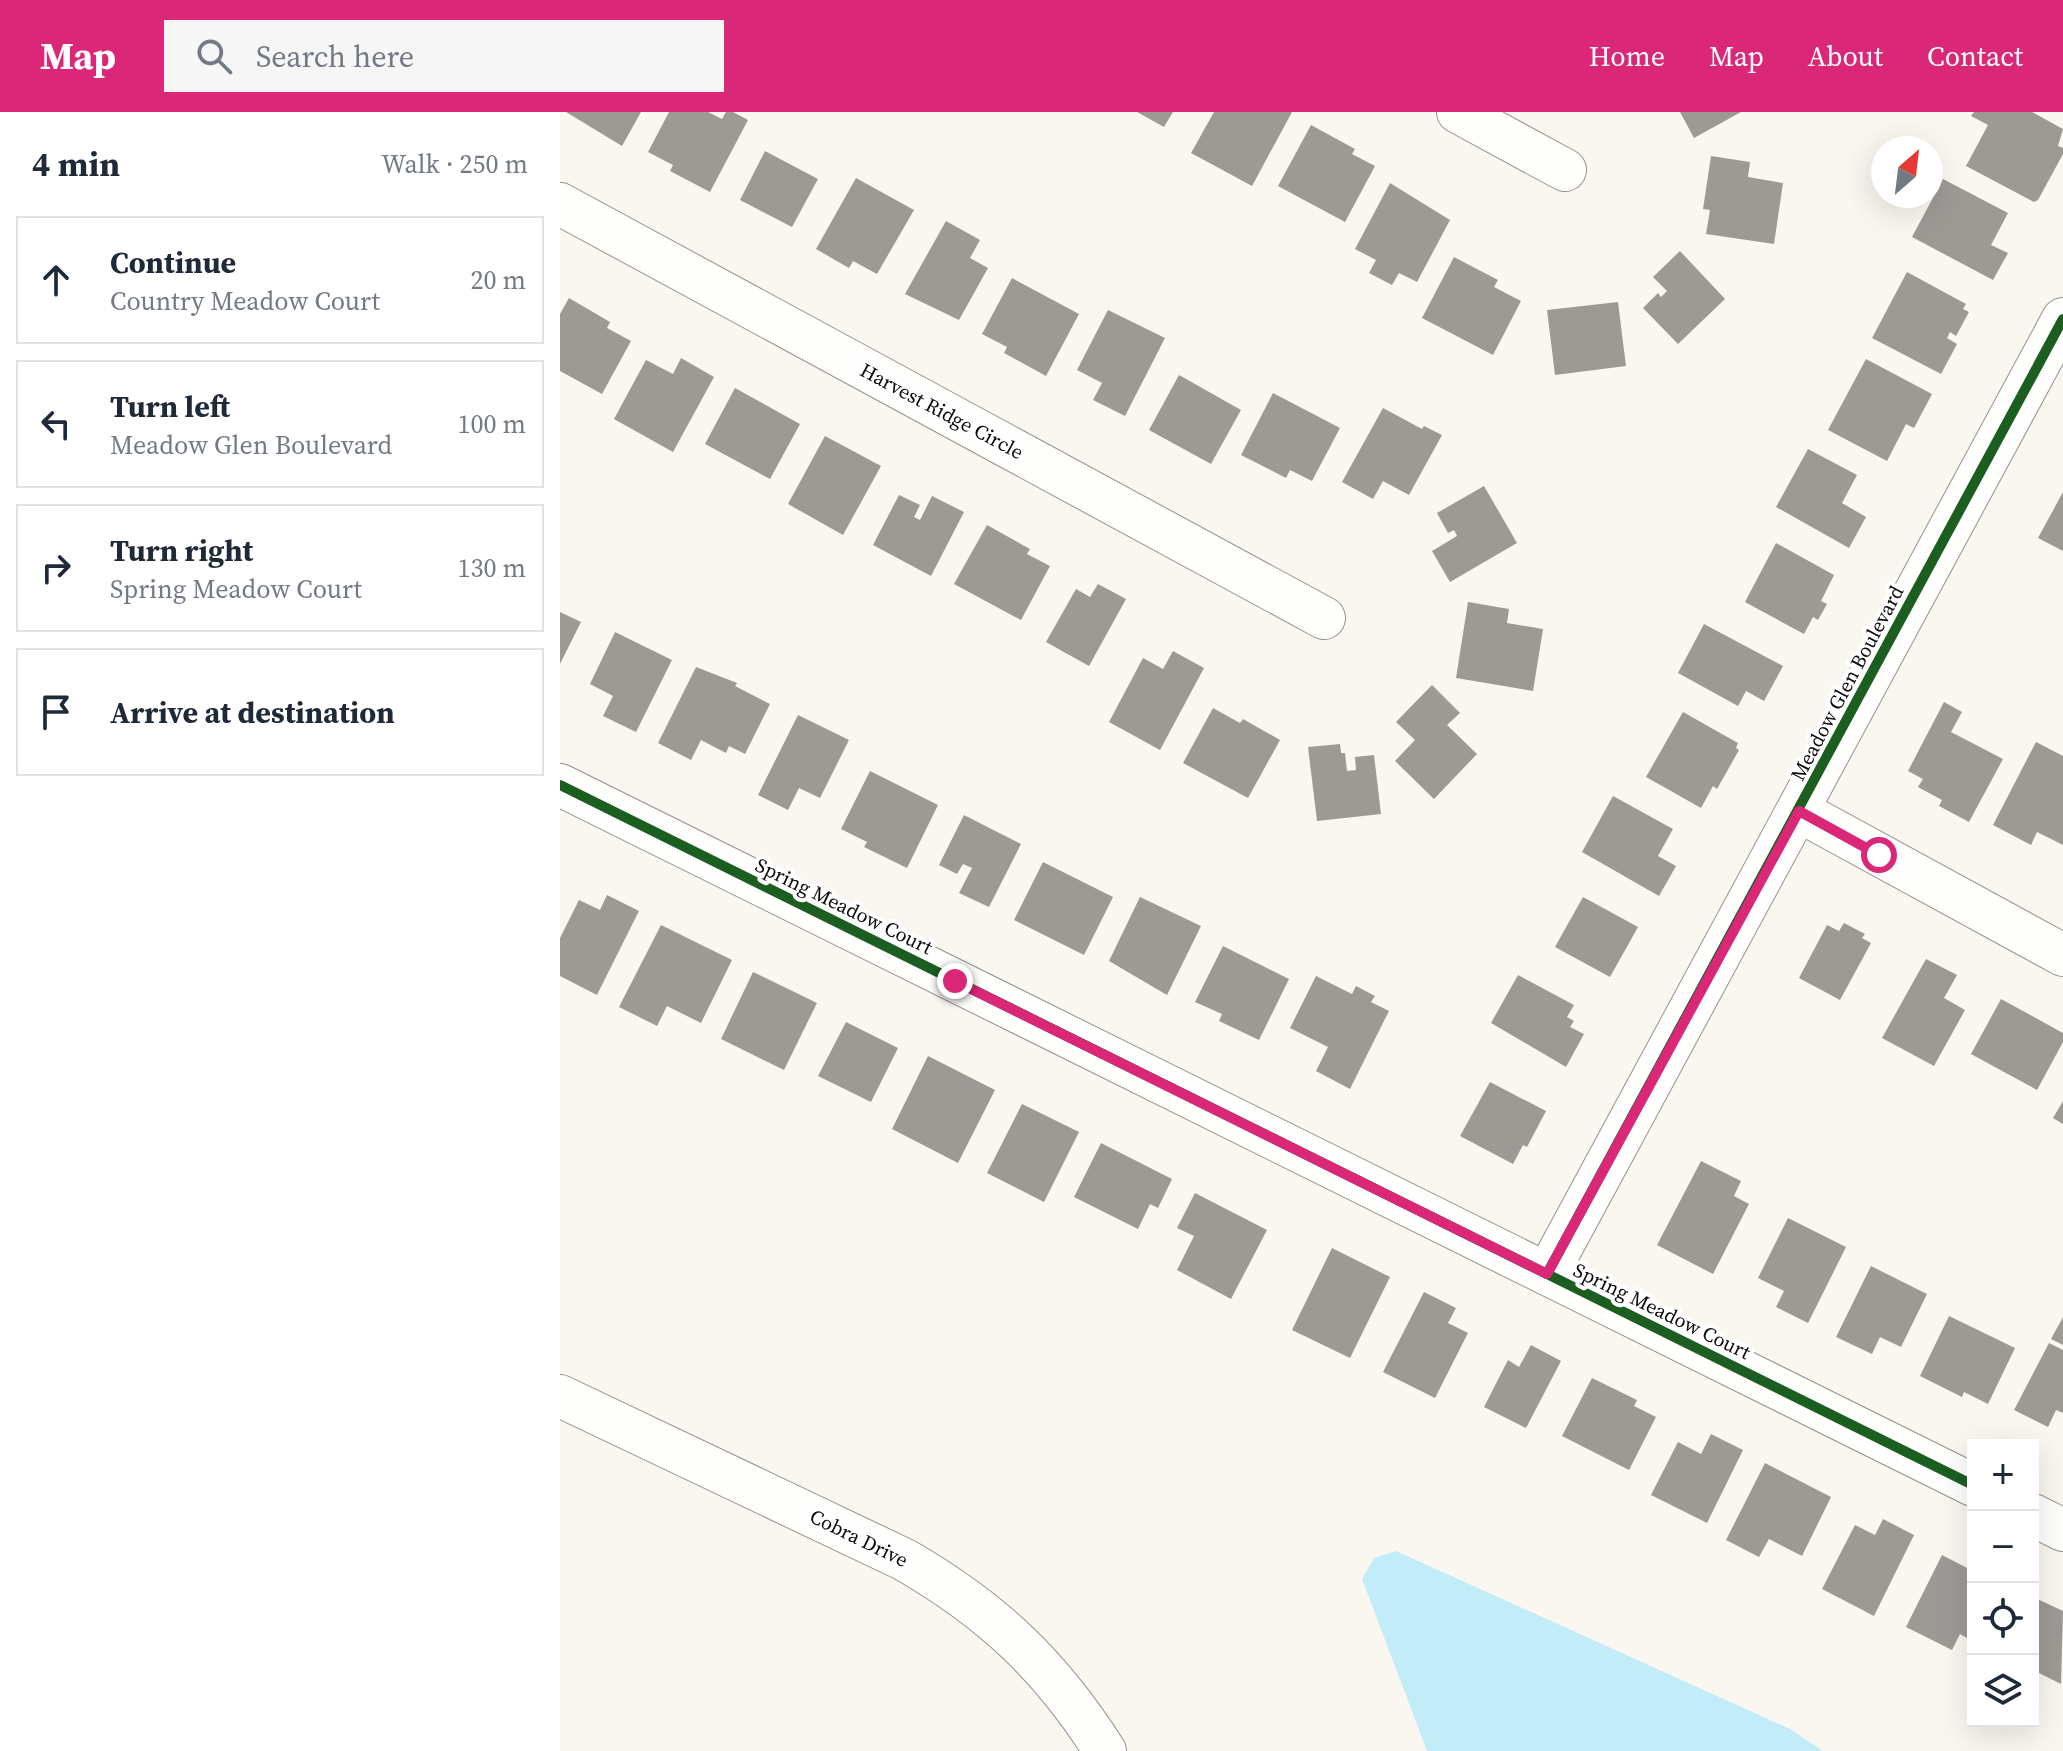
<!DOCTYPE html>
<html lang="en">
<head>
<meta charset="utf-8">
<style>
	body { margin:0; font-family:"Source Serif 4",serif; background:#f6f6f7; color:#1f2937 }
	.controls { position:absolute; right:24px; bottom:24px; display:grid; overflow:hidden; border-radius:0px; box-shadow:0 8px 32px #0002 }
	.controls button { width:72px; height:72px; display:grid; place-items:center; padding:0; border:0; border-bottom:2px solid #e0e1e3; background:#fff; color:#1f2937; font:40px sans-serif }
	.compass { position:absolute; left:1311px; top:24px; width:72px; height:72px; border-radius:50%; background:#fff; box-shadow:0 8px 32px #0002; rotate:28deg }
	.stop { position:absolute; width:24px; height:24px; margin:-18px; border:6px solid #db2777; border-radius:50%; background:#fff }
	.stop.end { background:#db2777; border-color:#fff; box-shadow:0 2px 8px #0008 }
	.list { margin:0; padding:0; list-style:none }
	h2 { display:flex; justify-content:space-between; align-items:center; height:104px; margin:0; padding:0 32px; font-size:34px }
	h2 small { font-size:26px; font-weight:400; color:#747a83 }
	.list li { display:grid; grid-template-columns:52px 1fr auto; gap:24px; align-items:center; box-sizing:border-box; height:128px; margin:0 16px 16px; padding:0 16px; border:2px solid #e0e1e3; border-radius:0px }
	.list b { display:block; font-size:30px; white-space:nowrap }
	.list p { margin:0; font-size:26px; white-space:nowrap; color:#747a83 }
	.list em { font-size:26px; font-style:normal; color:#747a83 }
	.icon { flex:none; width:44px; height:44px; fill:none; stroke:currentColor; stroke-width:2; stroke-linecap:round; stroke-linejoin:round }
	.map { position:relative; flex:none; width:1503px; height:1639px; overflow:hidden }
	header { display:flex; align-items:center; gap:48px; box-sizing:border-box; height:112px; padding:0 40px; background:#db2777; color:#fff }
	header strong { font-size:38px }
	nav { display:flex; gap:44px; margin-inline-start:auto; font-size:28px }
	.search { width:560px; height:72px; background:#f6f6f7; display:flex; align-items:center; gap:20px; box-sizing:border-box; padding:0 28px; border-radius:0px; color:#747a83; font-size:30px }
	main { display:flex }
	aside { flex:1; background:#fff }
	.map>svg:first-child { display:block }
	.water { fill:#c1ecf8 }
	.building { fill:#9d9a96 }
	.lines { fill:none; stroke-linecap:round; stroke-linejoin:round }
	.minor-casing { stroke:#93928f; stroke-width:44 }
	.minor { stroke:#fefefd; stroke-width:42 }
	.cycleway-casing { stroke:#fff; stroke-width:15 }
	.cycleway { stroke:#1b5e20; stroke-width:10 }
	.route { stroke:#db2777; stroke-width:10 }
	.labels { text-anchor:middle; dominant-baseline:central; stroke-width:8; stroke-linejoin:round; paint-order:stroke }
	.street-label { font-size:20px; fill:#0c0c0c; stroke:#fff }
</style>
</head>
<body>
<header>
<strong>Map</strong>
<div class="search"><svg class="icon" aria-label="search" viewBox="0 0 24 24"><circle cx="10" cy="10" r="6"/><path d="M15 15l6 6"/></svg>Search here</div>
<nav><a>Home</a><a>Map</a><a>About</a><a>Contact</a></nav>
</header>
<main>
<aside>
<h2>4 min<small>Walk · 250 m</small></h2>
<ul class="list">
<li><svg class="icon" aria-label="ahead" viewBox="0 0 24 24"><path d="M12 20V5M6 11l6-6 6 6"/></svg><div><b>Continue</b><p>Country Meadow Court</p></div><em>20 m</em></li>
<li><svg class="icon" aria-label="left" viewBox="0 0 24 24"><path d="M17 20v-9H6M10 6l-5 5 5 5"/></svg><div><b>Turn left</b><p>Meadow Glen Boulevard</p></div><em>100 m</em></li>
<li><svg class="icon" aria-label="right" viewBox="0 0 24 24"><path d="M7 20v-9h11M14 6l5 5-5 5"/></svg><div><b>Turn right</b><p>Spring Meadow Court</p></div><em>130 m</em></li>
<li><svg class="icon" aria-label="arrive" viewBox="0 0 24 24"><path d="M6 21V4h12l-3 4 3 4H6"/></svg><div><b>Arrive at destination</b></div></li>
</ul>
</aside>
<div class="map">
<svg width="1503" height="1639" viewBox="0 0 1503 1639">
	<rect width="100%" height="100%" fill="#faf7f0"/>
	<path class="water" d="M836,1439L1230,1617L1263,1639H867L802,1467L814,1446Z"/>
	<g class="building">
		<path d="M6,0H81L62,34Z"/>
		<path d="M109,0H148L162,7L166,0H173L188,8L150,80L110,59L113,53L88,40Z"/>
		<path d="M577,0H613L604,15Z"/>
		<path d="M654,0H732L692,74L631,41Z"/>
		<path d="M1120,0H1181L1134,26Z"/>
		<path d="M1414,0H1472L1503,17L1498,34L1503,36V42L1478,88L1474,90L1406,54L1428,13L1411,4Z"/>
		<path d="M751,13L795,37L792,42L815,54L785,110L718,74Z"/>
		<path d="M205,39L258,67L232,115L180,88Z"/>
		<path d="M1151,44L1190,50L1188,65L1223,71L1214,132L1146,122L1150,98L1143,97Z"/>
		<path d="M296,66L354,98L317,162L293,149L289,156L256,137Z"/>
		<path d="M1383,67L1448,101L1431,133L1448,141L1433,168L1352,125Z"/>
		<path d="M830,71L890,108L857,170L839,161L832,173L809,161L816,148L795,137Z"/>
		<path d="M386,109L420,128L410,146L428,156L399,208L345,182Z"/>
		<path d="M1120,139L1165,187L1118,232L1083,196L1098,181L1101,185L1107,179L1093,165Z"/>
		<path d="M894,145L938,168L934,175L961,189L933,243L862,206Z"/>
		<path d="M1347,160L1406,192L1403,197L1409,200L1396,224L1390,220L1387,226L1397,232L1381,262L1312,226Z"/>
		<path d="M452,166L519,202L486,264L444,241L447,235L422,222Z"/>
		<path d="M9,186L50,210L47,216L71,229L42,282L0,259V202Z"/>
		<path d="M1058,190L1066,254L995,263L987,198Z"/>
		<path d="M548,198L605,226L565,304L533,288L542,271L517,258Z"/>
		<path d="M121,246L154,265L113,340L54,307L86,248L113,262Z"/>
		<path d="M1306,247L1372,282L1354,316L1346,312L1327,349L1268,318Z"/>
		<path d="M619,263L681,298L651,352L589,318Z"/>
		<path d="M175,276L240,312L210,367L145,332Z"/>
		<path d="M713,281L780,316L752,369L730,358L726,366L681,343Z"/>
		<path d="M823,296L862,317L864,314L882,323L849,383L823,369L813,387L782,370Z"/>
		<path d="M265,324L321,354L283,423L228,392Z"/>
		<path d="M1248,337L1297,363L1282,391L1306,405L1289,436L1216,395Z"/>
		<path d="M924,374L957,431L890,470L872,439L897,424L894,418L888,421L877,401Z"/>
		<path d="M1503,380V439L1478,426Z"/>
		<path d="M339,383L360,393L354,405L360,408L372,384L404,400L371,464L313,433Z"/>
		<path d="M427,413L470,437L467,442L490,454L461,508L394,472Z"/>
		<path d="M1216,431L1274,463L1261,489L1267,492L1258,508L1253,505L1244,522L1185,490Z"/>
		<path d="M538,472L566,487L529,554L486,530L516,477L530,485Z"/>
		<path d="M908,490L949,497L947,511L983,517L973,579L896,566Z"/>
		<path d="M0,500L21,510L0,552Z"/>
		<path d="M1144,512L1223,554L1204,589L1186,579L1178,594L1118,561Z"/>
		<path d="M55,520L112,548L76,620L43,604L53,584L30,572Z"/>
		<path d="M613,539L644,556L600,638L549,610L583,546L603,557Z"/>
		<path d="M136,555L177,571L175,574L210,592L185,642L169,634L166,641L141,628L131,648L98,631Z"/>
		<path d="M872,573L900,601L887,613L917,642L874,687L835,649L855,628L836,610Z"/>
		<path d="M1384,590L1402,600L1391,620L1443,647L1409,710L1379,694L1382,688L1358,675L1363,667L1348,659Z"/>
		<path d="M653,596L680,611L683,607L720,628L688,686L623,651Z"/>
		<path d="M1123,600L1178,631L1176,636L1179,638L1157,677L1153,674L1141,696L1086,665Z"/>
		<path d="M238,603L289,628L260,686L239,676L228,698L198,683Z"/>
		<path d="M1476,630L1503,644V733L1477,720L1471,733L1433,713Z"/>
		<path d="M780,632L781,641H785L787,659L796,658L795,645L814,643L821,702L757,709L748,635Z"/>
		<path d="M310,659L378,693L347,756L304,735L307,730L281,717Z"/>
		<path d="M1053,684L1113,717L1098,744L1116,754L1099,784L1022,740Z"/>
		<path d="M404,703L461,732L429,795L399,781L412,756L403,752L397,762L379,753Z"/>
		<path d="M483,750L553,785L524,843L454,808Z"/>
		<path d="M47,783L79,799L37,883L0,864V826L19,788L40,798Z"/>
		<path d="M580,785L641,814L607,883L549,849Z"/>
		<path d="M1023,785L1078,815L1050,865L995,835Z"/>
		<path d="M1284,811L1305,822L1302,826L1311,831L1280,888L1239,866L1267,813L1279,819Z"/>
		<path d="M101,813L172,848L141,911L107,894L97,914L59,895Z"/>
		<path d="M663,834L729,867L699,928L659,909L662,902L635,890Z"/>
		<path d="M1366,847L1397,863L1384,886L1405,898L1374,954L1322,926Z"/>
		<path d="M193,860L257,891L224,958L161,927Z"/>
		<path d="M958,863L1014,893L1007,905L1014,909L1010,915L1024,922L1006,955L931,911Z"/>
		<path d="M756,864L792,882L796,874L815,884L811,890L829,899L790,977L756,959L768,935L730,916Z"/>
		<path d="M1441,887L1503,921V930L1477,978L1411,942Z"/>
		<path d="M286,910L338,936L311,990L258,964Z"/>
		<path d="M368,944L435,978L398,1051L332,1017Z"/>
		<path d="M930,970L986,999L967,1035L963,1033L953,1052L900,1024Z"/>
		<path d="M1503,989V1012L1493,1006Z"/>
		<path d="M462,992L519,1020L484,1090L427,1061Z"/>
		<path d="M541,1031L612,1067L598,1096L590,1092L578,1117L514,1085Z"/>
		<path d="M1141,1049L1181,1069L1174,1084L1189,1092L1153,1162L1097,1133Z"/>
		<path d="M635,1081L707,1118L671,1187L617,1158L634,1124L617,1116Z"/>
		<path d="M1228,1106L1286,1135L1248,1211L1216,1195L1224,1179L1198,1166Z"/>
		<path d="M772,1136L830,1165L790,1246L732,1218Z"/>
		<path d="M1311,1154L1367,1182L1341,1235L1320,1225L1312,1242L1276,1225Z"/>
		<path d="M864,1180L896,1196L888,1211L908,1221L875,1286L823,1260Z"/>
		<path d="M1389,1204L1455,1236L1428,1292L1404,1280L1402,1285L1360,1264Z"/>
		<path d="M1503,1205V1233L1491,1227Z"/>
		<path d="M1489,1231L1503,1238V1301L1496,1298L1488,1315L1454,1298Z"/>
		<path d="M971,1233L1001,1249L966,1316L924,1295L948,1248L959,1255Z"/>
		<path d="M1032,1266L1077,1288L1074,1294L1096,1305L1069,1358L1002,1324Z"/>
		<path d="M1151,1322L1183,1338L1147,1411L1091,1383L1118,1330L1141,1342Z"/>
		<path d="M1205,1351L1271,1385L1242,1444L1209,1427L1199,1445L1166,1428Z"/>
		<path d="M1323,1407L1354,1423L1314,1504L1262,1477L1295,1413L1315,1423Z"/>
		<path d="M1382,1443L1413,1459V1514L1407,1526L1400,1522L1392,1538L1346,1515Z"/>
		<path d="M1473,1485L1503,1499L1501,1572L1473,1558Z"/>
	</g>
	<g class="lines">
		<defs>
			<g id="minor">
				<path d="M898,0L1005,58"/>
				<path d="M0,92L764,506"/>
				<path d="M0,673L1413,1373"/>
				<path d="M1239,699L1503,843"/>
				<path d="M987,1162L1503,207"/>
				<path d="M0,1284L345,1448C433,1499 490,1553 545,1639"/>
				<path d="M1473,1403L1503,1418"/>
			</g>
		</defs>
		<use href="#minor" class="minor-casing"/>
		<use href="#minor" class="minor"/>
		<defs>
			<g id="cycleway">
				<path d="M0,673L1413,1373"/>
				<path d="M987,1162L1503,207"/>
			</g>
		</defs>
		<use href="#cycleway" class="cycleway-casing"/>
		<use href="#cycleway" class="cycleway"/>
	</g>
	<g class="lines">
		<path class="route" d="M395,869L987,1162L1239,699L1319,743"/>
	</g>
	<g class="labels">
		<g class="street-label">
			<text transform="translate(382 299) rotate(28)">Harvest Ridge Circle</text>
			<text transform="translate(1287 571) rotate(-62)">Meadow Glen Boulevard</text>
			<text transform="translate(284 794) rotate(26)">Spring Meadow Court</text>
			<text transform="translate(1102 1199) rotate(26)">Spring Meadow Court</text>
			<text transform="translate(299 1426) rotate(26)">Cobra Drive</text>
		</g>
	</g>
</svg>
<div class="controls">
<button>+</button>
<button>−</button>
<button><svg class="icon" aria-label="locate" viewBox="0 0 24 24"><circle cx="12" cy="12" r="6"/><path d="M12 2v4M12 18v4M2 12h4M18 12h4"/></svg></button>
<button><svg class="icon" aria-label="layers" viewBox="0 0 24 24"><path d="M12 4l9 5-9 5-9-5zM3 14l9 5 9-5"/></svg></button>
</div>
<svg class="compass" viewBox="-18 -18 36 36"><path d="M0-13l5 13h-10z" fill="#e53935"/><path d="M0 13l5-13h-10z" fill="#747a83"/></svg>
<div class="stop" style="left:1319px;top:743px"></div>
<div class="stop end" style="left:395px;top:869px"></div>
</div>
</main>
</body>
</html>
